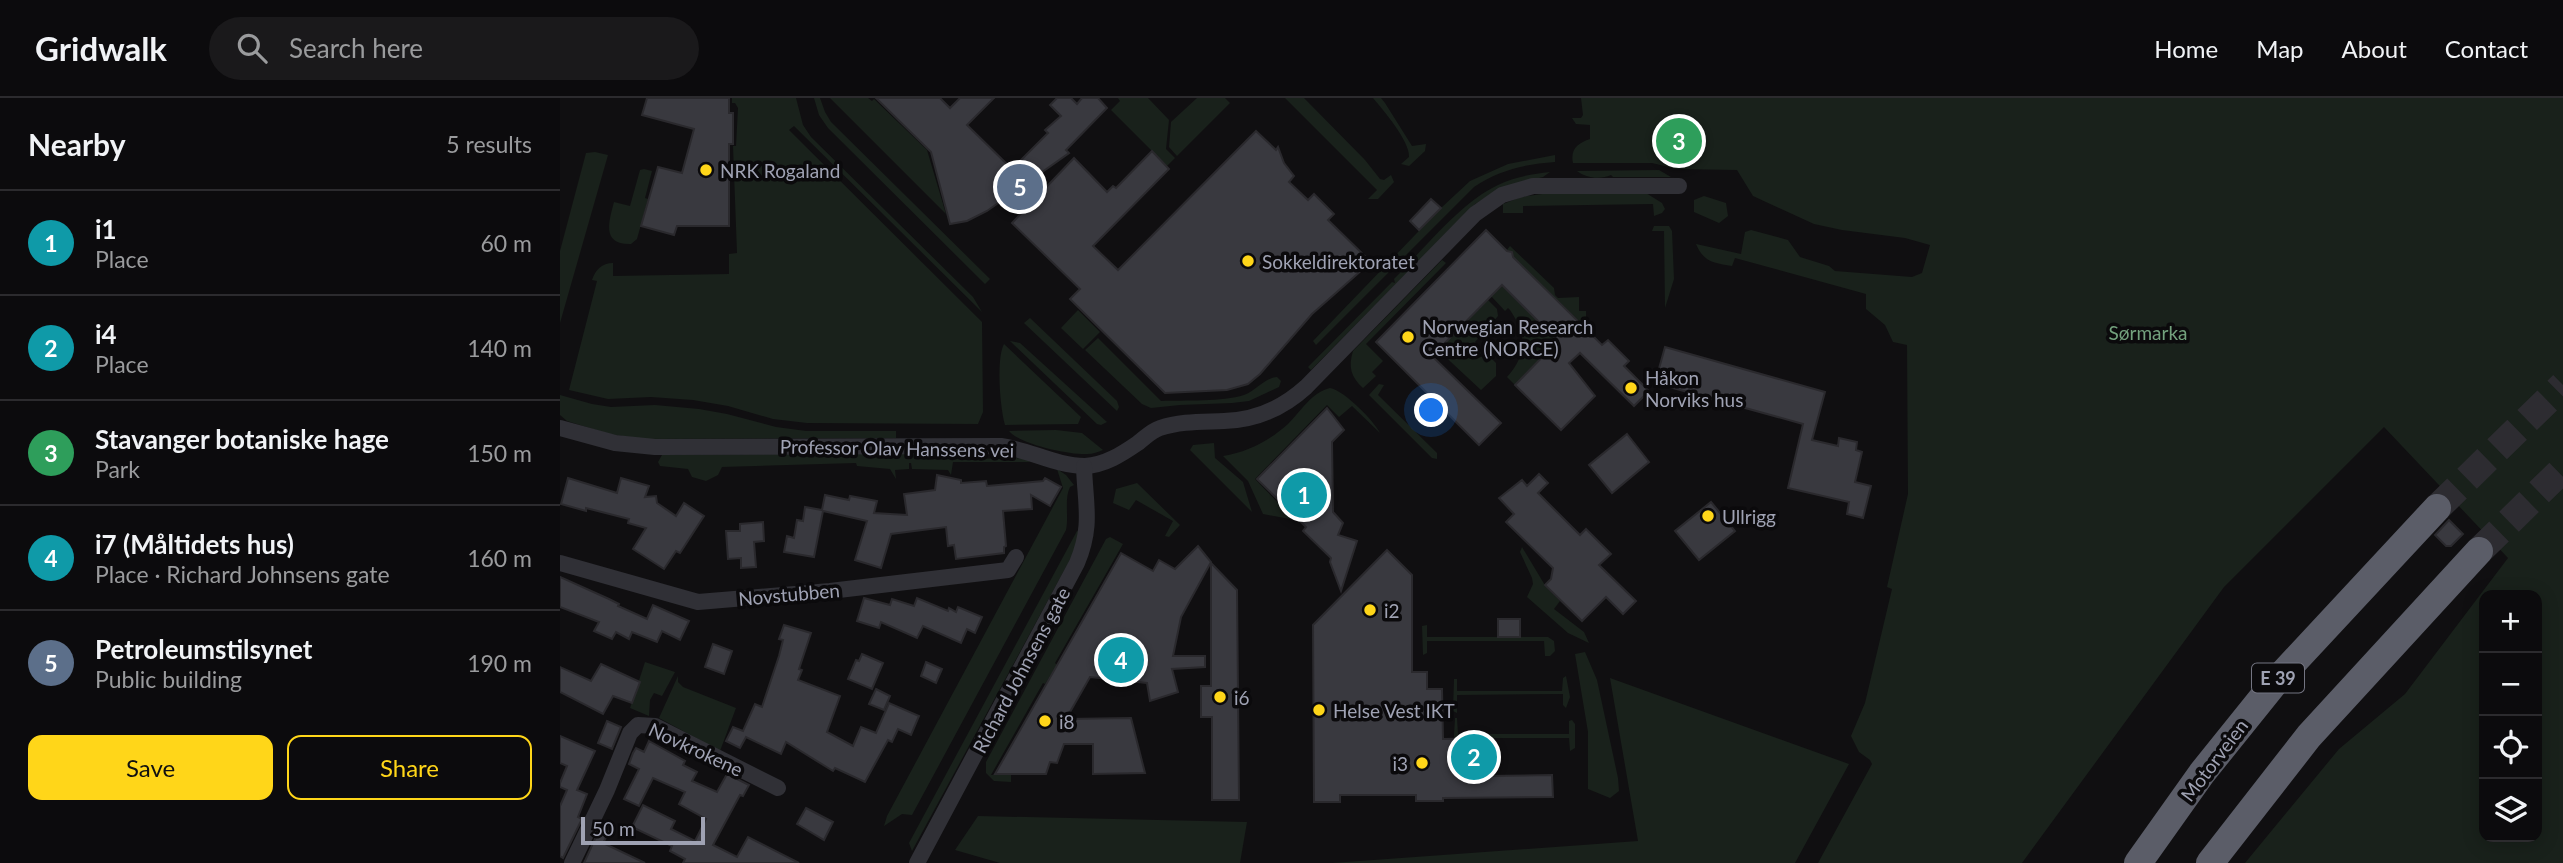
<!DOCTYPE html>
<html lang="en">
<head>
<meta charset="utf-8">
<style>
	body { margin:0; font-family:Lato,sans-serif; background:#1a191b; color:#f1f3f6 }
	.controls { position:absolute; right:21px; bottom:21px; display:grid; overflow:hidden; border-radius:14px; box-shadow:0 4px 18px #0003 }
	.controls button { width:63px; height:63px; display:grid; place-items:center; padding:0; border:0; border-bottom:2px solid #2c2b2e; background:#0c0b0d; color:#f1f3f6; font:35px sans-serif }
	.scale { position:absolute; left:21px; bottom:18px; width:124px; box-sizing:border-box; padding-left:7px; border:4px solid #9fa2b3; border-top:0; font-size:19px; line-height:24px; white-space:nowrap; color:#9fa2b3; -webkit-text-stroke:5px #0b0a0c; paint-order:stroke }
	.you { position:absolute; left:872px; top:313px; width:24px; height:24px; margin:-18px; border:5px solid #fff; border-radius:50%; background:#1a73e8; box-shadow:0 0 0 10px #1a73e833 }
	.badge { display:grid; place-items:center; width:46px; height:46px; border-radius:50%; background:#ffd619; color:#fff; font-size:23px; font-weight:700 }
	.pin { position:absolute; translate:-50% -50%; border:4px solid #fff; box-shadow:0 2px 7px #0006 }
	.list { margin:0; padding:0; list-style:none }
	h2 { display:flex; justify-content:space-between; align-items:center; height:91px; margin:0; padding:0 28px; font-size:30px }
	h2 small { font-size:23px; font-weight:400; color:#9a9b9d }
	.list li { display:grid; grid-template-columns:46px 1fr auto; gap:21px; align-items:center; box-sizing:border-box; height:105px; padding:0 28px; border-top:2px solid #2c2b2e }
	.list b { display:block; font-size:26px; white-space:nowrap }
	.list p { margin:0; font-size:23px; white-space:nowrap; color:#9a9b9d }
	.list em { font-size:23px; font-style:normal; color:#9a9b9d }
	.actions { display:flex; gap:14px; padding:21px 28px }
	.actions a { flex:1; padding:16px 0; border:2px solid #ffd619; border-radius:14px; text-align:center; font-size:24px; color:#ffd619 }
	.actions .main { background:#ffd619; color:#111 }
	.icon { flex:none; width:38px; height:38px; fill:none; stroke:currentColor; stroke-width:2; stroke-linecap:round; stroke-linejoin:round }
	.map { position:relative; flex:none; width:2003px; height:765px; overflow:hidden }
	header { display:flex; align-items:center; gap:42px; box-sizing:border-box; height:98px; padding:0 35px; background:#0c0b0d; border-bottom:2px solid #2c2b2e }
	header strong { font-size:33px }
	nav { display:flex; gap:38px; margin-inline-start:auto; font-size:24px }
	.search { width:490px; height:63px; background:#1a191b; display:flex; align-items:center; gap:18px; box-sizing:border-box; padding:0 24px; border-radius:38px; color:#9a9b9d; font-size:26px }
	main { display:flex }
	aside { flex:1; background:#0c0b0d }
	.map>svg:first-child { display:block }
	.green { fill:#19211b; fill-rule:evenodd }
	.building { fill:#39393f; stroke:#2a292d; stroke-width:2 }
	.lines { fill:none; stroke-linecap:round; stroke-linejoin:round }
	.highway-tunnel { stroke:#2d2c31; stroke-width:28; stroke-dasharray:28 14; stroke-linecap:butt }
	.street { stroke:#303036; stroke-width:16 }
	.highway { stroke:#5b5d68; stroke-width:28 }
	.poi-dot { fill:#ffd619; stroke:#0b0a0c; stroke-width:2.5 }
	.labels { text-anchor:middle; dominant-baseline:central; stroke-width:7; stroke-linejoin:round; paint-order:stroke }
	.shield { fill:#0b0a0c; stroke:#737481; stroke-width:2 }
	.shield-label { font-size:18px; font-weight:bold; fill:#9fa2b3 }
	.poi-label { font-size:19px; fill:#9fa2b3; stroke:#0b0a0c; text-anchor:start }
	.park-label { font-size:19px; fill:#73a17d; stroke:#0b0a0c }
	.street-label { font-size:19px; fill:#9fa2b3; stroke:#0b0a0c }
</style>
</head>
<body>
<header>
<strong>Gridwalk</strong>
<div class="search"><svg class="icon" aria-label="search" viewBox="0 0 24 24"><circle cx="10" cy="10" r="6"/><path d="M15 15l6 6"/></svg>Search here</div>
<nav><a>Home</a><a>Map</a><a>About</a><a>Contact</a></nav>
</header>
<main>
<aside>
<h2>Nearby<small>5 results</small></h2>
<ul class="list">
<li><span class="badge" style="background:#0f9aa8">1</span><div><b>i1</b><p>Place</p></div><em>60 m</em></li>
<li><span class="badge" style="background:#0f9aa8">2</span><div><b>i4</b><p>Place</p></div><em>140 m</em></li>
<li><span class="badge" style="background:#2e9e5b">3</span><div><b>Stavanger botaniske hage</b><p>Park</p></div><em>150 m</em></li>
<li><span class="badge" style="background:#0f9aa8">4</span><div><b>i7 (Måltidets hus)</b><p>Place · Richard Johnsens gate</p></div><em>160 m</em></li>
<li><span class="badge" style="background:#5c6f8a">5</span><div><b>Petroleumstilsynet</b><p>Public building</p></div><em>190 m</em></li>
</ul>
<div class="actions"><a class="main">Save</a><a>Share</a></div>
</aside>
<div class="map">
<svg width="2003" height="765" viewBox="0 0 2003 765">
	<rect width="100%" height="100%" fill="#100f11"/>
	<g class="green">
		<path d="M172,0H236L243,27L251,39L413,199L422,214L234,28L229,32L422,224L423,314L418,326L247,325L213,321L168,308L133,302L91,299L48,301L9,292L37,183L32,182C35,172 42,165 53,165V178L169,176V156L177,155L173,48H176L178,10L175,5H172Z"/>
		<path d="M254,0H260L265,14L271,24L430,181L425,186L268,30L259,17Z"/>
		<path d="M270,0H308L312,3L314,1L367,52L386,116Z"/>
		<path d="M558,0H588L609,22L606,51L615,60L607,68L551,12L560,3Z"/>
		<path d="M637,0H665L670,5L617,58L609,49L611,24Z"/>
		<path d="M725,0H744L805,62L820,81L824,82L831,77L834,84L818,101H808L817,92Z"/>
		<path d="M813,0H821L825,5L852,48L866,46L865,53L849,68L841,66L849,59C850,43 823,12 813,0Z"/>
		<path d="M1021,0H2003V765H1685L1779,651L1845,596L1948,460L1824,329L1664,489L1462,765H1258L1312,666L1310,662L1299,654L1291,638L1305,605L1332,491L1327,489L1348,396L1347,247L1333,244L1325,227L1306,211V196L1175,160L1172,168C1155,165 1144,165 1136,146L1181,156L1185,134L1191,132L1228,142L1240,159L1269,168L1275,173L1352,179L1362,175L1370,147L1345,140L1282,132L1254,126L1193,98L1177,72L1117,71L1092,65H1013C1010,51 1018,45 1030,41V27L1016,26L1012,20H1021L1023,17ZM1924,497H1977V739H1924Z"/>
		<path d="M35,54L48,57L0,225V153L26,55Z"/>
		<path d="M995,57V64C965,66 939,72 914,89L756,247L753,243L881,110L910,83L948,66Z"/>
		<path d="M84,71L92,73L85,100L88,101L77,141L71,146C41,147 49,123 54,104L70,108L80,72Z"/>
		<path d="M1099,72L1111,79H1053L1051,77C1040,82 1026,80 1017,73Z"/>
		<path d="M990,74L983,79L944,89L915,106L751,272L748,269L832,184L835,185L834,181C864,151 901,104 938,87C954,79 972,76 990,74Z"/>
		<path d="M989,95H1086L1102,105L1105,111L1102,115L1094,118L1093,106L963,108V115H943V106L961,99Z"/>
		<path d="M1144,98L1166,105L1168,118L1159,125L1134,114V102Z"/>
		<path d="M1094,128H1109L1112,133L1114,181L1105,210L1104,133H1092Z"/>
		<path d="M950,148L994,190L995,197L998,200L1019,199V213H1026V222L1022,226L952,158L951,154L946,153Z"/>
		<path d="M882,162L886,165L806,246L823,263L812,274L816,278L803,290C791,279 788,269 793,253Z"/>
		<path d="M933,179L999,244L956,288L947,279C967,257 967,237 950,212L948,210L945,213L931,198L934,195Z"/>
		<path d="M928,202L937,211L938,218L915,244L927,256L914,259L889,256C899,262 917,261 928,257L936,265V278L921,292L877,251L881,247L884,249L880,244H886Z"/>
		<path d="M518,212L540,234L523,251L501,230Z"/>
		<path d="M470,220L557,303L559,309L557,313L464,225Z"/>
		<path d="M538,240L601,303C625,302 662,304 684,297C697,292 704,280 717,279L721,283L719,289L689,303L672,305L620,307L591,310L582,306L525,252Z"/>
		<path d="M450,243L460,245L547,324L541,327L537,326Z"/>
		<path d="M444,246L521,319L518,326L445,327C440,311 436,260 444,246Z"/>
		<path d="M819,286L824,287L818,297L877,355V361L872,360L809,297Z"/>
		<path d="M770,290C785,293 814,323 820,335L792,308L779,319L767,307L695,381L735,422L703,416L688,383L663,358C688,354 709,343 728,326C741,313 752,294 770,290Z"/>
		<path d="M0,297L32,306L51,309L95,307L139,311L167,316L216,329L246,333H336V340L84,341L49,336L7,323L0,317Z"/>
		<path d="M496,332L522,335L543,352C538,354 533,356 527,356C510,357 459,346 449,333Z"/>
		<path d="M654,345L655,360L683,384L692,414L630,352L633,347Z"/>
		<path d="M406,355L407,361L463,360L470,364H393L391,377L388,372L352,371L351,365H349V371L335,372L336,381L330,371L297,368L296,365L162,369L158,377L146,383L132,379L128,371L100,368L98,364L102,357Z"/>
		<path d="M497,371L506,377L514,387L510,389C504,401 509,418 506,432L352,717L342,716L324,728L327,718L503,390Z"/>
		<path d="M577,385L620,427L609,439L605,438L613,423L576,402L569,412L553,405L556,391Z"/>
		<path d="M517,433L521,434L512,458L352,753L349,745Z"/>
		<path d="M550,439L563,446L495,565L497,567L485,586L483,585L431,677H451V684L434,683L426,675V664L546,441Z"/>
		<path d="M962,449L986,489L1000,503L994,511L1024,534L1029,545L1008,535L967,499L973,486L972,480L960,454Z"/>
		<path d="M867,527V539H988L994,543L995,553L990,558H985L984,543H867V555L863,557L862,528Z"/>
		<path d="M1025,554L1037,582L1058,680L1059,693L1050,700L1028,691V634L1015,556Z"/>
		<path d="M85,564L115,574L102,598L94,595L90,602L89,618L70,610Z"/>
		<path d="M118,578V584L123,589L176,610L160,653L99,620Z"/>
		<path d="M1006,578L1010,599L1006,610L1003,607V596L897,597V615L893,613L894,581H897V593H1002L1003,580Z"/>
		<path d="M1050,580L1289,666L1235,765H772L1078,743Z"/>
		<path d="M895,620H897L898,636H1009V623L1012,622L1015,626V650L1010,653L1009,640H899L898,657L893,654Z"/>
		<path d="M418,718L687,724L680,765H440L395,752Z"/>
	</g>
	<g class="building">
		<path d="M87,0H169V15H173V46H169V128H117L114,137L81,128L98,69L122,75L134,31L82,17Z"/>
		<path d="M316,0H380L390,10L400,0H434L407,27L452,71L488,35L485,32L501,18L490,7L497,0H511L517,6L522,0H538L547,10L506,52L509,55L427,113L407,123L390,126L371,54Z"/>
		<path d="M696,33L716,52L718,49L724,65L734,78L729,84L748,102L754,96L774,116L768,122L811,164L752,216L700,276L688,286L667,292L605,295L510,201L520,191L452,125L514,60L547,94L553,88L556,90L592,53L609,71L533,148L558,172Z"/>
		<path d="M871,101L881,110L859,132L850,123Z"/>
		<path d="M926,132L947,153L952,154L953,159L1042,247L1048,242L1069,263L1064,268L1089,293L1074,308L1020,255L1009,265L1035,298L1001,332L955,287L998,243L942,187L872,258L941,325L919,347L816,244Z"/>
		<path d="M1105,249L1265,294L1252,342L1278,348L1279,340L1297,344L1296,352L1302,354L1295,384L1311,388L1303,420L1287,416L1289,404L1228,390L1243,326L1095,285Z"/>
		<path d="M767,310L784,332L772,344L773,414L783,425L778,437L797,443L781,493L770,464L771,460L743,433L746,429L697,381Z"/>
		<path d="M1067,336L1089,364L1052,395L1029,367Z"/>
		<path d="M979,376L988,385L978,395L1020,437L1026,431L1051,456L1039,467L1076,503L1063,516L1046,499L1022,523L985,487L991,481L993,470L946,424L954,416L939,400L962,382L967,388Z"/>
		<path d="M377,377L401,382V385L426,383L427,388L483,383L485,380L501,389L490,408L471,397L472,411L443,413L446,448L444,449V455L396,461L394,447L388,448L386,429L331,436L321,470L295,462L307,423L263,413L254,459L224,454L227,438L234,440L237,422L243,423L245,409L262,412L265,397L289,402L290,398L317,403L314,415L347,417L344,396L375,392Z"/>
		<path d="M8,380L57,395L61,380L89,388L85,399L96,398L97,405L116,418L124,405L144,418L120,455L116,453L104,471L73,451L86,430L68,425L69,421L26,410V413L1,406Z"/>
		<path d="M1151,404L1175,433L1139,462L1115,433Z"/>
		<path d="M1889,422L1903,436L1891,448H1886L1875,437Z"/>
		<path d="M203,424L204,443L194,444L196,469L181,470V460L168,461L166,433H180V426Z"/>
		<path d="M638,448L651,464L621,519L613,558H645V569L612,571L618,594L590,603L587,585L530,579L506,621L571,620L585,675L533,676V646H504L497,665L490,664L486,676H435L561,455L593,473L599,462L615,471Z"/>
		<path d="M827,452L852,477V574H867V591H882L883,641L924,640L925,678L992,677L993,699L883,700V703H856V697H780V704H754L753,527Z"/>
		<path d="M651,465L677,492L679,702H652V619H641V588H651Z"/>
		<path d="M0,479L49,501L59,506L58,508L87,521L93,507L129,523L120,542L102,533L97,544L72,534L69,541L56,534L52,541L34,533L39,524L0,509Z"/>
		<path d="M304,500L330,507L332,501L354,508L357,500L388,513L389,510L396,514L398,509L422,519L415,535L407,531L401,545L363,528L357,540L321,524L319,530L297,523Z"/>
		<rect x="938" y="521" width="22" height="18"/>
		<path d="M224,527L251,535L239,571L242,572L238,582L280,598L267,634L293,648L301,629L316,635L329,605L359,618L351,637L338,631L332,644L328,642L305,684L275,670L273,673L226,644L221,656L186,639L180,650L166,643L173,629L183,633L195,606L202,609L219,558L223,542L219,541Z"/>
		<path d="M153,546L172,553L164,576L145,569Z"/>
		<path d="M302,556L323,565L312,591L288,581L296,562L299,563Z"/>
		<path d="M366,564L382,571L376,585L361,578Z"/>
		<path d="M41,566L80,584L72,605L53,598L43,616L0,594V569L31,583Z"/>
		<path d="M316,591L330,598L324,612L309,606Z"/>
		<path d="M47,623L61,629L52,651L38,645Z"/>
		<path d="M0,638L35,653L17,692L27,696L18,719L22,721L3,760L0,758V708L7,692L0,689V685L7,668L0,665Z"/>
		<path d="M89,643L125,663L123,667L137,674L132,683L157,694L167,676L189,687L183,698L180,697L153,747L177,759L188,739L239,765H123L125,761L110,753L112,748L72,729L83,707L115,723L111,731L135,743L146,721L119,706L125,694L93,680L79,708L64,701L79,671L69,666L73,655L76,650L84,654Z"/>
		<path d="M246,710L273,724L264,742L237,726Z"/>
		<path d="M40,730L49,734L43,745L85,765H24Z"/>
	</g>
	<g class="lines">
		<g class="highway-tunnel">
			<path d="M1877,410L2003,287"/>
			<path d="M1919,453L2003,371"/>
		</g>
		<g class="street">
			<path d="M0,330L55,345L95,349L441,348C470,352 496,368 525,368C545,367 562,356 578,345C586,339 591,333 600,330C621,323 643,324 664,323C696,322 723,310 746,289L915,116L942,97L973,88H1119"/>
			<path d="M0,465L138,504L270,493L448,472L456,459"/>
			<path d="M12,765L47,692L70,635L78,627L95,628L218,690"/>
			<path d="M357,765L517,465C533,427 525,406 524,368"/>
		</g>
		<g class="highway">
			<path d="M1578,765L1642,675L1716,583L1877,410"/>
			<path d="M1650,765L1749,638L1919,453"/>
		</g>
	</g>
	<g class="poi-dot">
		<circle cx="146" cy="72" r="7"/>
		<circle cx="688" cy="163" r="7"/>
		<circle cx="848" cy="239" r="7"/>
		<circle cx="1071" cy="290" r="7"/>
		<circle cx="1148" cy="418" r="7"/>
		<circle cx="810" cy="512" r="7"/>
		<circle cx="660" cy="599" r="7"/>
		<circle cx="759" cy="612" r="7"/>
		<circle cx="485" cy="623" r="7"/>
		<circle cx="862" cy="665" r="7"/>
	</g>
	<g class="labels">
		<rect class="shield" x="1692" y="565.5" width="52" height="29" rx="5"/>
		<g class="shield-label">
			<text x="1718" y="580">E 39</text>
		</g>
		<g class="poi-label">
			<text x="160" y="72">NRK Rogaland</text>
			<text x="702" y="163">Sokkeldirektoratet</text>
			<text x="862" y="228">Norwegian Research<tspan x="862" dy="22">Centre (NORCE)</tspan></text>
			<text x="1085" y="279">Håkon<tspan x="1085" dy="22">Norviks hus</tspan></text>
			<text x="1162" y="418">Ullrigg</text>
			<text x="824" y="512">i2</text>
			<text x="674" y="599">i6</text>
			<text x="773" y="612">Helse Vest IKT</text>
			<text x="499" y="623">i8</text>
			<text x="848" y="665" text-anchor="end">i3</text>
		</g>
		<g class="park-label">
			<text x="1588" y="234">Sørmarka</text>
		</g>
		<g class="street-label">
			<text transform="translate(337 350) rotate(1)">Professor Olav Hanssens vei</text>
			<text transform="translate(229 496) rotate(-5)">Novstubben</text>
			<text transform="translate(461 572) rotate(-62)">Richard Johnsens gate</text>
			<text transform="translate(136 651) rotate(25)">Novkrokene</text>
			<text transform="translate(1654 662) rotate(-53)">Motorveien</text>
		</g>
	</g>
</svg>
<div class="controls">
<button>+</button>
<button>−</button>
<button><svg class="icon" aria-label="locate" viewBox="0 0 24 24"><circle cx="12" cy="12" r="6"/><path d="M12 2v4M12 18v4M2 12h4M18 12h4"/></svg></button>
<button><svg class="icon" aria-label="layers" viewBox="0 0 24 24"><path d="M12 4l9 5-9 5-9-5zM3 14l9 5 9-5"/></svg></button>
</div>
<div class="scale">50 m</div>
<div class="you"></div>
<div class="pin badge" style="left:744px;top:397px;background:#0f9aa8">1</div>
<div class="pin badge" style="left:914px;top:659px;background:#0f9aa8">2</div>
<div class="pin badge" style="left:1119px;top:43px;background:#2e9e5b">3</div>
<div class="pin badge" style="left:561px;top:562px;background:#0f9aa8">4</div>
<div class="pin badge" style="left:460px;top:89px;background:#5c6f8a">5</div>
</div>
</main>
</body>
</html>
